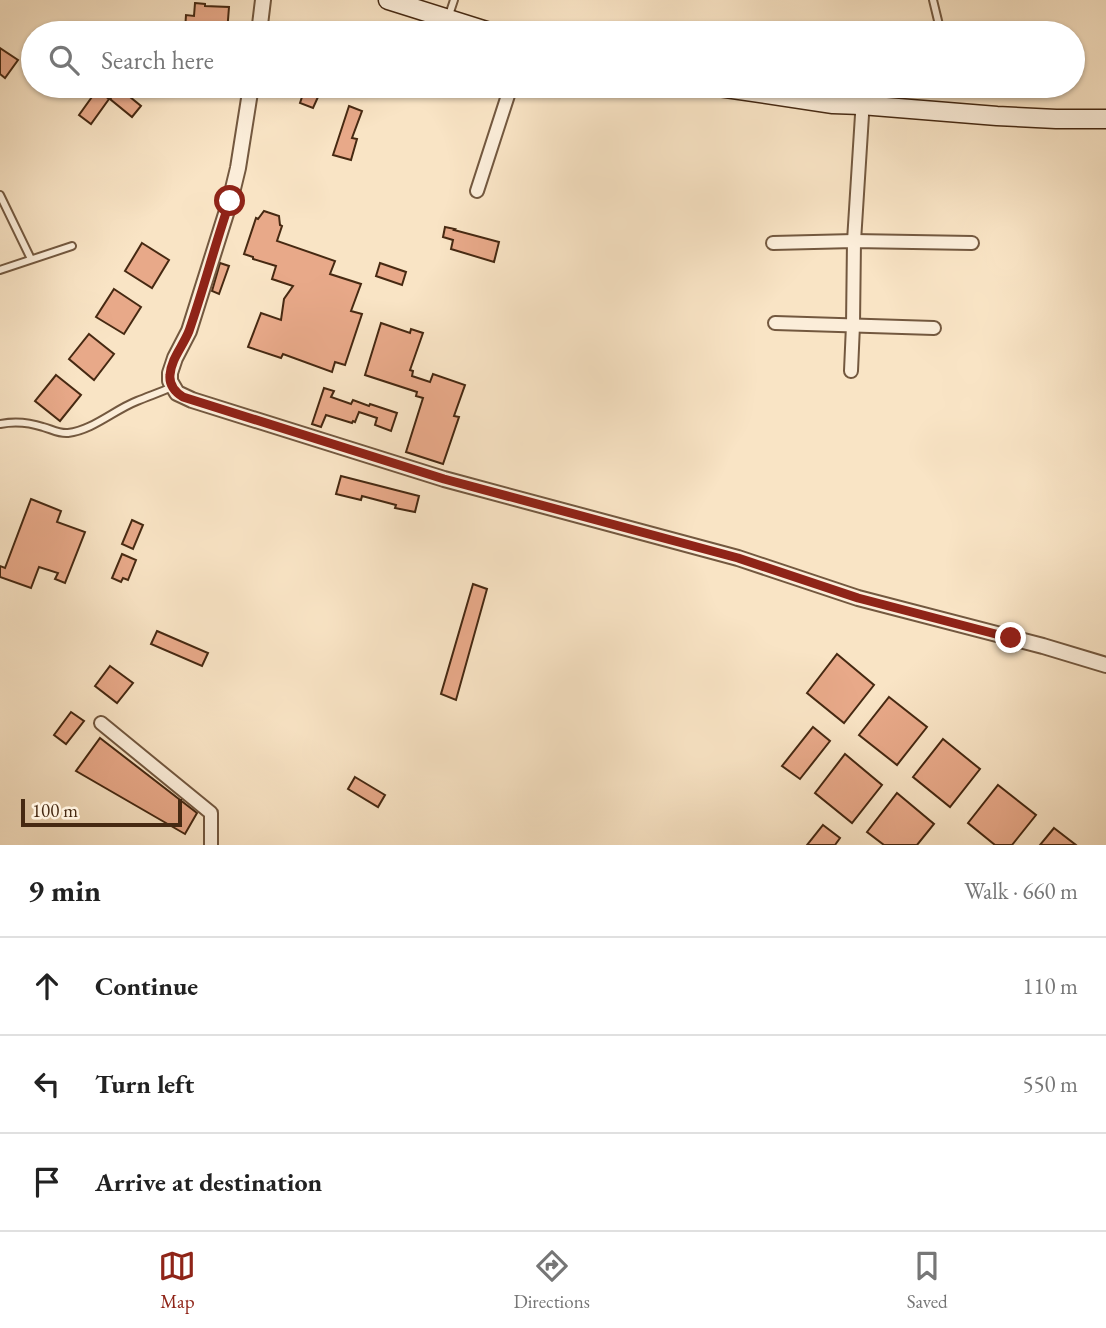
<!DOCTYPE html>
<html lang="en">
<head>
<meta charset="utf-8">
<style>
	body { margin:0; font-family:"EB Garamond",serif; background:#f2f2f2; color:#222 }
	.scale { position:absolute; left:21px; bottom:18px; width:161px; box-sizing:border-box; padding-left:7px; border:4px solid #462912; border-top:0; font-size:19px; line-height:24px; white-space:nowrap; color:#462912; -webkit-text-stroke:5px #fbedd9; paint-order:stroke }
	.stop { position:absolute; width:21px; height:21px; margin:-16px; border:5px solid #8f2418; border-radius:50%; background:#fff }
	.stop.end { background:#8f2418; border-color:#fff; box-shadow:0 2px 7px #0008 }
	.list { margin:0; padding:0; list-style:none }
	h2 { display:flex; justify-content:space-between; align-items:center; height:91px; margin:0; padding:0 28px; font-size:30px }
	h2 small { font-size:23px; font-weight:400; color:#767676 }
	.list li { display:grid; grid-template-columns:46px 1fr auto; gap:21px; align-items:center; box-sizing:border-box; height:98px; padding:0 28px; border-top:2px solid #e0e0e0 }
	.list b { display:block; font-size:26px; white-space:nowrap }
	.list em { font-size:23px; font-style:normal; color:#767676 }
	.icon { flex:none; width:38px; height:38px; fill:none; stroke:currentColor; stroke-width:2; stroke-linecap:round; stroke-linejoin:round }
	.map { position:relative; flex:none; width:1106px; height:845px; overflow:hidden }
	.search { position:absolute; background:#fff; box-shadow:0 2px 5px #0004; left:21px; right:21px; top:21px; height:77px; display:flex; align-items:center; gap:18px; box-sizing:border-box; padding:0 24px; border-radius:38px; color:#767676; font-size:26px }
	.sheet { height:385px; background:#fff }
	nav { display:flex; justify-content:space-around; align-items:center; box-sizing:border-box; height:98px; border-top:2px solid #e0e0e0; background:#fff; font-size:19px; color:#767676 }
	nav a { display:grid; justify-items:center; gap:4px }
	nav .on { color:#8f2418 }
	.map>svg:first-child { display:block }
	.building { fill:#e8a989; stroke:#462912; stroke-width:2 }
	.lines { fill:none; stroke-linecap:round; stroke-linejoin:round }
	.service-casing { stroke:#73583f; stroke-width:10 }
	.minor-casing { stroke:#73583f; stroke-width:16 }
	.tertiary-casing { stroke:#73583f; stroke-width:18 }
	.secondary-casing { stroke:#462912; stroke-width:21 }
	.service { stroke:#fbedd9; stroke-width:6 }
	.minor { stroke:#fbedd9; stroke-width:12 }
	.tertiary { stroke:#fbedd9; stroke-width:14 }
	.secondary { stroke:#fbedd9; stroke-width:18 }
	.route { stroke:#8f2418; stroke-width:9 }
</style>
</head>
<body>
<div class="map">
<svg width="1106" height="845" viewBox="0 0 1106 845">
	<rect width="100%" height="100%" fill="#f9e4c5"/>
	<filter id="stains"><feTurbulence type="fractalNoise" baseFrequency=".00286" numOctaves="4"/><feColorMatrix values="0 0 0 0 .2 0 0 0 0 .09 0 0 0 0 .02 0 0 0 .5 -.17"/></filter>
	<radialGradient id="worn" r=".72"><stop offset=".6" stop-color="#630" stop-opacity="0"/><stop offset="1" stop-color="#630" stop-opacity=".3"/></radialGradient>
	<g class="building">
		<path d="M195,3L205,4V6L229,7L227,33H196V31L185,30L186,15L194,16Z"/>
		<path d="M0,48L18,60L5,78L0,74Z"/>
		<path d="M282,86H323L313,108L300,103L302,97Z"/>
		<path d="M119,88L141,106L132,117L110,99Z"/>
		<path d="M97,90L109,99L91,124L79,115Z"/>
		<path d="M349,106L362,111L352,138L357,139L351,160L333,155Z"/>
		<path d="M264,211L279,216L280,225L282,226L277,241L335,261L330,274L361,284L351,311L362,314L345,365L335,362L332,372L283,354L281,358L248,347L261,313L281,320L284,299L293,286L272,279L276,266L253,259V257L244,254L256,218L258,219Z"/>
		<path d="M445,227L455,229L454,230L499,242L494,262L451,249L453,240L443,237Z"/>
		<path d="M142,243L169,260L152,288L125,271Z"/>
		<path d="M220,263L229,266L219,294L212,291Z"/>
		<path d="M380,263L406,272L402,285L376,276Z"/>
		<path d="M114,289L141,307L124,334L96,317Z"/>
		<path d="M381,323L410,333L411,329L423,333L410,370L413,371L412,376L430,382L433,374L465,385L454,416L459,417L443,464L406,452L423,398L416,396L417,392L365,375Z"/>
		<path d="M89,334L114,354L94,380L69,359Z"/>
		<path d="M56,375L81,395L60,421L35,401Z"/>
		<path d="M324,388L334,391L331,397L351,404L353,400L369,406L370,404L397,413L391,431L375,425L377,418L359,412L355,422L353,421L352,423L326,415L321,427L312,424Z"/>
		<path d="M341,476L419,496L415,512L395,508L396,505L362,496L361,500L336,494Z"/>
		<path d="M31,499L61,511L57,522L85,532L65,583L55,579L58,573L39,567L31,588L0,577V566L5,568Z"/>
		<path d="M132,520L143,525L133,549L122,544Z"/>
		<path d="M122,554L136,560L128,580L123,578L121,582L112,578Z"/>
		<path d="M473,584L487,589L456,700L441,694Z"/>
		<path d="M157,631L208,653L202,666L151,644Z"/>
		<path d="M837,654L874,685L844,723L807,693Z"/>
		<path d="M110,666L133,683L117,703L95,686Z"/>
		<path d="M889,697L927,727L897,765L859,735Z"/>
		<path d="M71,712L84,721L66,744L54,735Z"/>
		<path d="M813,727L830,741L800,779L782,766Z"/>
		<path d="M100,738L197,813L185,834L76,771Z"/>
		<path d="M943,739L980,769L950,807L913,777Z"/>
		<path d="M845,754L882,785L852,823L815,793Z"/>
		<path d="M355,777L385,795L378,807L348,789Z"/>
		<path d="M998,785L1036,815L1012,845H995L968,823Z"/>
		<path d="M897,793L934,824L917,845H884L867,832Z"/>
		<path d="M823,825L840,838L835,845H807Z"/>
		<path d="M1054,828L1076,845H1040Z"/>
	</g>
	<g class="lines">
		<defs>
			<g id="service">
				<path d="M933,0L941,33"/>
				<path d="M448,18L454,0"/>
				<path d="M0,195L31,259"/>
				<path d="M0,270L72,246"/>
				<path d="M0,424C15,421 28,422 43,427C51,429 59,434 68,433C93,430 114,410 137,401C149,396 161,392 172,387"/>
			</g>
			<g id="minor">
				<path d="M477,191L511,86"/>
				<path d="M773,243L854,241L972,243"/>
				<path d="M775,323L934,328"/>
				<path d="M851,371L853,325L854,241L862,115L861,105"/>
				<path d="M101,723L211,813V845"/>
			</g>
			<g id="tertiary">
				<path d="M259,33L263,0"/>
				<path d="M251,86L238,168L230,201L189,331L175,358L170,373V381L177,393L192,400L444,479L738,558L858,598L1043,646L1106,665"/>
			</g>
			<g id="secondary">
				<path d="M388,0L493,33"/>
				<path d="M712,86L833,104L861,105L997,116L1056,119H1106"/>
			</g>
		</defs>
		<use href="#service" class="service-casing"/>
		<use href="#minor" class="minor-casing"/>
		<use href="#tertiary" class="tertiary-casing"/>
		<use href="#secondary" class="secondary-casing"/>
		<use href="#service" class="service"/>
		<use href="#minor" class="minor"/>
		<use href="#tertiary" class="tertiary"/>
		<use href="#secondary" class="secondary"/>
	</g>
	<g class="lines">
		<path class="route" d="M230,201C215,244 204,288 189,331C183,346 171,359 170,375C169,385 175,392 183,397L444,479L738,558L858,598L1011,638"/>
	</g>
	<rect width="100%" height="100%" filter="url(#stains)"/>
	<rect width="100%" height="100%" fill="url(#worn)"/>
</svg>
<div class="scale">100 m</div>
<div class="stop" style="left:230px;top:201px"></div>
<div class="stop end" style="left:1011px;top:638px"></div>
<div class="search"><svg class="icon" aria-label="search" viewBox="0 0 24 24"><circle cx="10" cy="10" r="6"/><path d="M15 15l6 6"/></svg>Search here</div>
</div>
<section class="sheet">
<h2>9 min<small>Walk · 660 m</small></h2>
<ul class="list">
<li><svg class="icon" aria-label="ahead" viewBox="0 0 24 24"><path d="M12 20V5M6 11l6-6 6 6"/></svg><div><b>Continue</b></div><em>110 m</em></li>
<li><svg class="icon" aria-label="left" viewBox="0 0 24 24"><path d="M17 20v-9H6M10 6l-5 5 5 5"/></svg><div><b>Turn left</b></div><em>550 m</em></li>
<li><svg class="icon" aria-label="arrive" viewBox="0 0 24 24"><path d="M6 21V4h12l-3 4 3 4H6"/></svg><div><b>Arrive at destination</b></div></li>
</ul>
</section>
<nav>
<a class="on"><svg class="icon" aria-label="map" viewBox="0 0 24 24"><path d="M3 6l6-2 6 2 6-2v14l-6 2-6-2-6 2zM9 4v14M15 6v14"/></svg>Map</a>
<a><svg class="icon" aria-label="directions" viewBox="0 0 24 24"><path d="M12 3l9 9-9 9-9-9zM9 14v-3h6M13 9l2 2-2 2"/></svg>Directions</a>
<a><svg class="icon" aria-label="saved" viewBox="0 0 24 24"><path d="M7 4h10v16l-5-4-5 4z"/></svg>Saved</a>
</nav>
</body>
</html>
